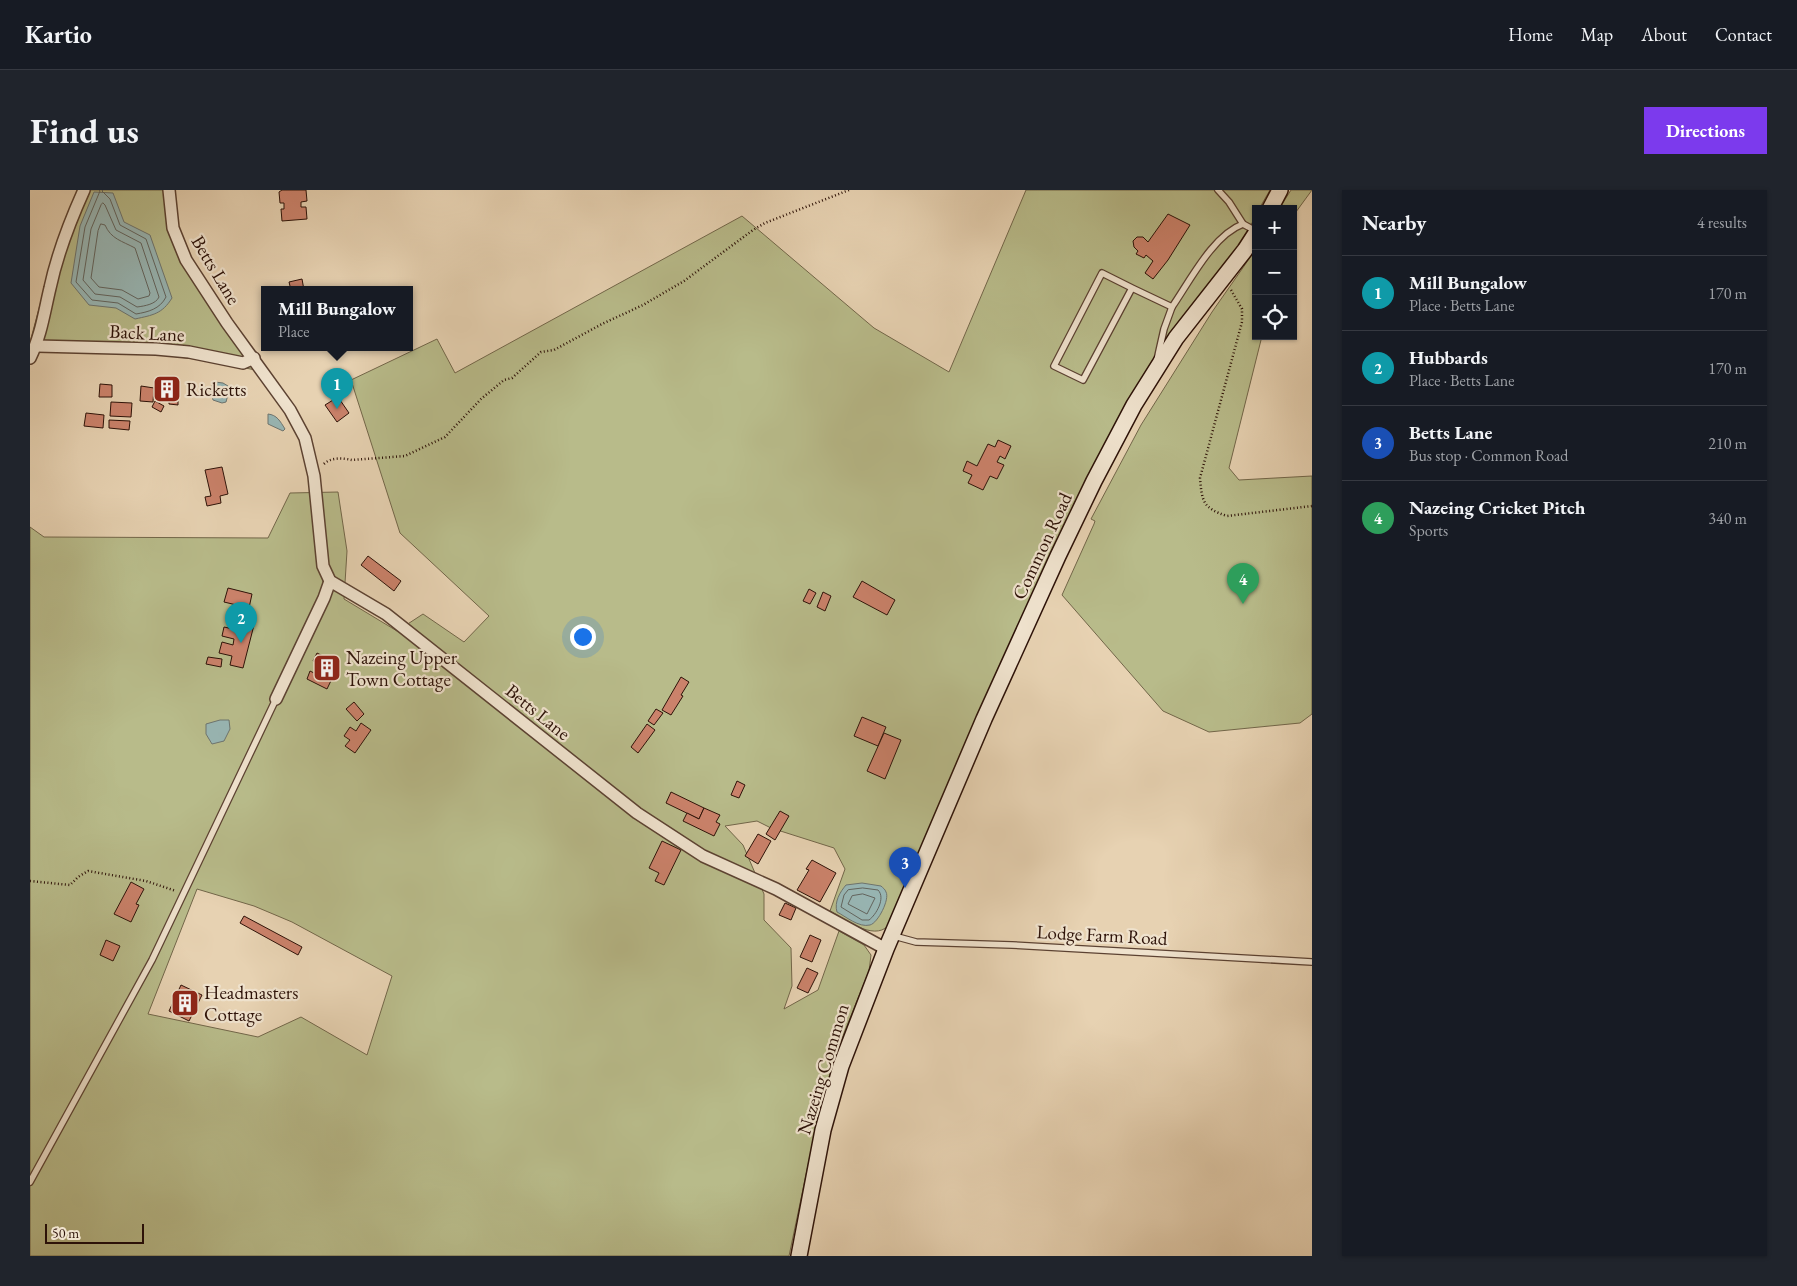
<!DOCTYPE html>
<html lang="en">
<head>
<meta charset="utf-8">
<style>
	body { margin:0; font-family:"EB Garamond",serif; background:#20242c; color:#f1f3f6 }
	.controls { position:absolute; right:15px; top:15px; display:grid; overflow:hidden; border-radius:0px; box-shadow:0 1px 4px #0004 }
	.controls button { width:45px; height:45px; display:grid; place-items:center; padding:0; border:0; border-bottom:1px solid #363941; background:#171b24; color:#f1f3f6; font:25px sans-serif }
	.scale { position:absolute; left:15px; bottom:12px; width:99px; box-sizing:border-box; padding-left:5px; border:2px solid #2d1208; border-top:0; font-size:14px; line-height:18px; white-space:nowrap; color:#2d1208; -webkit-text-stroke:4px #efe2cd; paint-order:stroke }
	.you { position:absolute; left:552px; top:446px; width:18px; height:18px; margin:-12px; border:4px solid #fff; border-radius:50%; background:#1a73e8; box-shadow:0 0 0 8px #1a73e833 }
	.badge { display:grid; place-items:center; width:32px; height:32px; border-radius:50%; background:#7c3aed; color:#fff; font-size:16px; font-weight:700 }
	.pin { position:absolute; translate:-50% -41px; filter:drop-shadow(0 1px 2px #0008) }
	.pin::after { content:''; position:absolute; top:26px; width:18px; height:15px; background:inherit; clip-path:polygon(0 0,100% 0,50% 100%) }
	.popup { position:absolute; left:231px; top:96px; width:152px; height:65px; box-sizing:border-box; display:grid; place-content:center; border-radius:0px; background:#171b24; filter:drop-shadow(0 1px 4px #0005); font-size:16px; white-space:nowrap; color:#9ea1a6 }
	.popup b { font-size:19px; color:#f1f3f6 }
	.popup::after { content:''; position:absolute; left:50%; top:100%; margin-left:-10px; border:10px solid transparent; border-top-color:#171b24 }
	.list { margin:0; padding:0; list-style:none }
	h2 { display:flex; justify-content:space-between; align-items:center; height:65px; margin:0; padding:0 20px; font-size:21px }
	h2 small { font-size:16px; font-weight:400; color:#9ea1a6 }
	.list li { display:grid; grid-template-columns:32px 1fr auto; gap:15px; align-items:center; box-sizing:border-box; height:75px; padding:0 20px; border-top:1px solid #363941 }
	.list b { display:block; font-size:19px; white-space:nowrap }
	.list p { margin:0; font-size:16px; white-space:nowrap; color:#9ea1a6 }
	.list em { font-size:16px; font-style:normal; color:#9ea1a6 }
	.icon { flex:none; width:28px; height:28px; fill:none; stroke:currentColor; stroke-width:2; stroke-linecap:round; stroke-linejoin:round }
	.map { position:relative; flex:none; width:1282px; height:1066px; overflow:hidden; border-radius:0px }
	header { display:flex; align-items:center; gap:30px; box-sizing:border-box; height:70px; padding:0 25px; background:#171b24; border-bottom:1px solid #363941 }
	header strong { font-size:24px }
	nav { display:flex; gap:28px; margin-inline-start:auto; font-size:18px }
	.intro { display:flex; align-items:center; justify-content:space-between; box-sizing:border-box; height:120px; padding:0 30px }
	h1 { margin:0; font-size:35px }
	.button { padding:12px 22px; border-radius:0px; background:#7c3aed; color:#fff; font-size:18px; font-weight:700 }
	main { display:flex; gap:30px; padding:0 30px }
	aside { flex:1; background:#171b24; border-radius:0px; box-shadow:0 1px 4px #0004 }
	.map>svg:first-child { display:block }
	.green { fill:#b8bb8a; stroke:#726649; fill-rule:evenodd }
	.water { fill:#98b6b4; stroke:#6d746f }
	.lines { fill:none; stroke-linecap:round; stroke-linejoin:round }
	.shore { stroke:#62645e; stroke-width:1 }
	.building { fill:#cb826b; stroke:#2d1208 }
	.lane-casing { stroke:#5c4232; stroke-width:8 }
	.street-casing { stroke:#5c4232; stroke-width:14 }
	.secondary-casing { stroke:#2d1208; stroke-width:18 }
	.path { stroke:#2d1208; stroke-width:2.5; stroke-dasharray:1 2.5; stroke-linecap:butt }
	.lane { stroke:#efe2cd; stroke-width:5.5 }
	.street { stroke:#efe2cd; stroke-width:11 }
	.secondary { stroke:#efe2cd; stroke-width:15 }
	.labels { text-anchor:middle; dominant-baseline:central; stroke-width:4.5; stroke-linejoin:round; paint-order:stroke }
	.street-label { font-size:19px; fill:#2d1208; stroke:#efe2cd }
	.poi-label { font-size:19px; fill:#2d1208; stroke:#efe2cd; text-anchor:start }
</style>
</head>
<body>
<header>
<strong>Kartio</strong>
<nav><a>Home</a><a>Map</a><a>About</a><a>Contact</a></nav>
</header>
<div class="intro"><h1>Find us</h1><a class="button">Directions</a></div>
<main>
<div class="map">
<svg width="1282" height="1066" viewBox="0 0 1282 1066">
	<rect width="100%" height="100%" fill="#e7d2b2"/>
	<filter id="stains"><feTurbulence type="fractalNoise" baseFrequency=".004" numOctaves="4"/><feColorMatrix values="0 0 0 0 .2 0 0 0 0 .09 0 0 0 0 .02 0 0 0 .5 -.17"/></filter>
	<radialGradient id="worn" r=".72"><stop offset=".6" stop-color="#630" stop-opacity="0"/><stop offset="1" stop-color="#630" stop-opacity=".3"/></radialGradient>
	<g class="green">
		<path d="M51,0H140L143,38L231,181L173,170L115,163L0,160V152L17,89Z"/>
		<path d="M996,0H1240L1229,19H1226V26L1211,52L1083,241L1053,296L995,421L858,736C843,751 815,729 800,721L815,679L804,658L741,638L727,631L695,636L713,655L734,704V730L761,758L762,796L754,819L788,800L809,741L834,755L841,765L839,781L804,868L781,961L759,1066H0V337L14,347L238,348L260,303L308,302L317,361L314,409L367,441L393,424L434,452L459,426L370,343L321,190L407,149L425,183L712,26L844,138L919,182ZM167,699L224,716L262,732L362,786L337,865L271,827L228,847L118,824Z"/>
		<path d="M1261,0H1282L1263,26V19H1249Z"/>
		<path d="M1226,59V146H1232L1199,278L1209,290L1282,286V524L1270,533L1179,542L1133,521L1032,405L1064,334L1065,331L1061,329L1111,235L1182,122Z"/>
	</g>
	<g class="water">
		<path d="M64,2L83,3L94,32L120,45L142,108C132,124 123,125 105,129L86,118L59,115L41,93L50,36Z"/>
		<path d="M185,192L193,193L198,196L199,201L196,212L192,213L183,210L180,198Z"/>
		<path d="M238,224C247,225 250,231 255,239L253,241L238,234Z"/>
		<path d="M190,530H199L200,539L194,551L182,554L176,544V534Z"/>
		<path d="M832,693L851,696C853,698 855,699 856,702C860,709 848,733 840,735C829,738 815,726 807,722C804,712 810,702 816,695Z"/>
	</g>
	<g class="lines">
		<g class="shore">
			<path d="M69,0L70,1L55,37L46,92L62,110L88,113L106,124C118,122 130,119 136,107L116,49L90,35L80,9L72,1L73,0"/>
			<path d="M73,13L75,15L86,40L111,53L129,107C126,114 115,116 107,117L90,107L65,104L53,90L61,39L71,15Z"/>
			<path d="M71,34L75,35C81,49 92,51 105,58L120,103L119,106L108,109L92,100L69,97L61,88L68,41Z"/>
			<path d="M833,698L848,700C856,708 846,725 839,730H832L811,717L814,705L818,700Z"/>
			<path d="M833,704L845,708L837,724L818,714L822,706Z"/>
		</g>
	</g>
	<g class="building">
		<path d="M252,0H276L277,11L271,12V17H276L277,29L252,31L251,19H254V13H250L249,2Z"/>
		<path d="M1138,24L1160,35L1138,70L1123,89L1115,83L1123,71L1116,65L1114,68L1106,64L1108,61L1104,57L1103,51L1107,47H1113L1118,52Z"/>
		<path d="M272,89L274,100H261L259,92Z"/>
		<path d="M126,192H148V215L139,214V206L126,205Z"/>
		<path d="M70,194L82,195V207H69Z"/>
		<path d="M111,196L124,198L123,212L110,211Z"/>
		<path d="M308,207L319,223L307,232L295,215Z"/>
		<path d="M125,211L134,216L131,222L122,217Z"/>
		<path d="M81,212L102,213L101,227L80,226Z"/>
		<path d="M56,223L74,225L73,238L54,236Z"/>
		<path d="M79,230L100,231L99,240L79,238Z"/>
		<path d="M968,250L981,256L975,269L970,266L967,272L974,275L967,289L960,286L953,300L938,293L942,285L933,281L937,271L947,276L958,254L965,257Z"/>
		<path d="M192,277L198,304L190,306L191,313L177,316L175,307L181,306L175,280Z"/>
		<path d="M338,366L371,391L364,401L331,375Z"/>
		<path d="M832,391L865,410L857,425L823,407Z"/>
		<path d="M198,398L222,404L219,418L194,412Z"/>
		<path d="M779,399L786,403L780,414L773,411Z"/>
		<path d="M793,402L801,406L795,421L787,417Z"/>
		<path d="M205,431L224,435L213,478L200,475L202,466L189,463L192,452L203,455L204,449L192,446L194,437L203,439Z"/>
		<path d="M287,463L309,474L297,499L277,489L280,481L284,483L288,474L283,471Z"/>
		<path d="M178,467L192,469L191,477L176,474Z"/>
		<path d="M651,487L659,492L651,505L653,506L641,525L632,520Z"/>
		<path d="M324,512L334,524L327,531L316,519Z"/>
		<path d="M626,519L633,523L624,535L618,531Z"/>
		<path d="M832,527L856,537L848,556L824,546Z"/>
		<path d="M331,533L341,540L325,563L315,556L320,550L314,546L320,537L326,541Z"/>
		<path d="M617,534L625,540L608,563L601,557Z"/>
		<path d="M854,543L871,550L855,589L837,581Z"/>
		<path d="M707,591L715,595L709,608L701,605Z"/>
		<path d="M641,602L674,618L669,629L636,613Z"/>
		<path d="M674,618L690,625L686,632L690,634L684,646L653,631L657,623L669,629Z"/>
		<path d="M750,621L759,626L745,650L736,644Z"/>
		<path d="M728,644L741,651L728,674L715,666Z"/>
		<path d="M632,651L651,660L634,695L625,691L629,683L619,678Z"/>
		<path d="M782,670L806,683L790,712L767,700L779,680L776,679Z"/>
		<path d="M101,692L114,699L106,714L109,715L101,732L84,724Z"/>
		<path d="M755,713L766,718L761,730L749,725Z"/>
		<path d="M214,726L272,757L268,765L210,733Z"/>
		<path d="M780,745L791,750L782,772L770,767Z"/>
		<path d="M76,750L90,756L83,771L70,765Z"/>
		<path d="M777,778L788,783L778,803L767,798Z"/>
		<path d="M151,795L172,805L159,831L139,821Z"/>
	</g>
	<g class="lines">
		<defs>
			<g id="lane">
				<path d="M1188,0L1199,12L1213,34L1226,41"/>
				<path d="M1102,98L1072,83L1024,176L1053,190L1102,98L1142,117C1160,91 1183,45 1213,34"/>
				<path d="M1127,170L1134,139L1142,117"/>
				<path d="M864,746L886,752L982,755L1282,772"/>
				<path d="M0,992L122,770L246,509"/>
			</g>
			<g id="street">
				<path d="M139,0L143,38L156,70L197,133L260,220L275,248L284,286L293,376L300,391L356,424L607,623L673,666L746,699L856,759"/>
				<path d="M7,156L126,159L159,162L213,173L224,168"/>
				<path d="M0,168C11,146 14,123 20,98C27,65 40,31 54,0"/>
				<path d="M246,509L294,408L300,391"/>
			</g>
			<g id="secondary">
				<path d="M1240,19L1250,0"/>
				<path d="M769,1066L793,940L811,876L856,759L954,529L1028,366L1064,291L1104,215L1146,148L1215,60L1226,43"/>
			</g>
		</defs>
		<use href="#lane" class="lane-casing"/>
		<use href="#street" class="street-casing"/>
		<use href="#secondary" class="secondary-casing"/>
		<g class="path">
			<path d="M1201,100L1212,119V132L1170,288C1172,312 1173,318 1197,326L1282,316"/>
			<path d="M294,274C301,267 313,268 322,270L375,266L415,247L451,209L474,190L482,188L511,162L524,160L572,134L613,115L654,91L723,40L735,33L819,0"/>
			<path d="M0,691L40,695L48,687L58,681L116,691L146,701"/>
		</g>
		<use href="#lane" class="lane"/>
		<use href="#street" class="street"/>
		<use href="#secondary" class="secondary"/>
	</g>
	<defs>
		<symbol id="building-square" viewBox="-11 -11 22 22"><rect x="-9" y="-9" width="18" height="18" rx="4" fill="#8f2418" stroke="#efe2cd"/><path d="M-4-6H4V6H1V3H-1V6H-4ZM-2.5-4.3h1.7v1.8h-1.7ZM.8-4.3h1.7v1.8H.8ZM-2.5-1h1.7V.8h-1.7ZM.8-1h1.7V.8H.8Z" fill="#fff"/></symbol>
	</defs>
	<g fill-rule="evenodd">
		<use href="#building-square" x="121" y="183" width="32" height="32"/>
		<use href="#building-square" x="281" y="462" width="32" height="32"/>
		<use href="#building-square" x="139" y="797" width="32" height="32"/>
	</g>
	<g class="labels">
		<g class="street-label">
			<text transform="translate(186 80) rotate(59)">Betts Lane</text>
			<text transform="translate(117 143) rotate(3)">Back Lane</text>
			<text transform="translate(1012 356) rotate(-65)">Common Road</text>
			<text transform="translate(508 522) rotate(39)">Betts Lane</text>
			<text transform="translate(1072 745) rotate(3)">Lodge Farm Road</text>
			<text transform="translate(793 879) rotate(-73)">Nazeing Common</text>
		</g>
		<g class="poi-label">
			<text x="156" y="199">Ricketts</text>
			<text x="316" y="467">Nazeing Upper<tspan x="316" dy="22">Town Cottage</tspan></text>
			<text x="174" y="802">Headmasters<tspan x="174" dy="22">Cottage</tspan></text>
		</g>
	</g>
	<rect width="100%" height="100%" filter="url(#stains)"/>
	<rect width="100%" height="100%" fill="url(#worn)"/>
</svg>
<div class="controls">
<button>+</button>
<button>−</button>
<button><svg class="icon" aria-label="locate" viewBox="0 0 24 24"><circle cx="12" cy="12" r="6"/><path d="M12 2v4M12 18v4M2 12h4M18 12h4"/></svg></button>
</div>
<div class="scale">50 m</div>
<div class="you"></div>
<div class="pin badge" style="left:307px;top:219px;background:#0f9aa8">1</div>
<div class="popup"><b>Mill Bungalow</b>Place</div>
<div class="pin badge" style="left:211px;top:453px;background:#0f9aa8">2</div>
<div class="pin badge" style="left:875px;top:698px;background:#1a4fb4">3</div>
<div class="pin badge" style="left:1213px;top:414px;background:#2e9e5b">4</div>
</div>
<aside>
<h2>Nearby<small>4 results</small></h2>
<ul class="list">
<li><span class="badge" style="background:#0f9aa8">1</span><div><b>Mill Bungalow</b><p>Place · Betts Lane</p></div><em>170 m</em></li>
<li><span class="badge" style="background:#0f9aa8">2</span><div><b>Hubbards</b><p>Place · Betts Lane</p></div><em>170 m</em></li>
<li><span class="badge" style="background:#1a4fb4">3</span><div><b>Betts Lane</b><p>Bus stop · Common Road</p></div><em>210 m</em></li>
<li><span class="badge" style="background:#2e9e5b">4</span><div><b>Nazeing Cricket Pitch</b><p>Sports</p></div><em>340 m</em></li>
</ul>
</aside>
</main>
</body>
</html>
